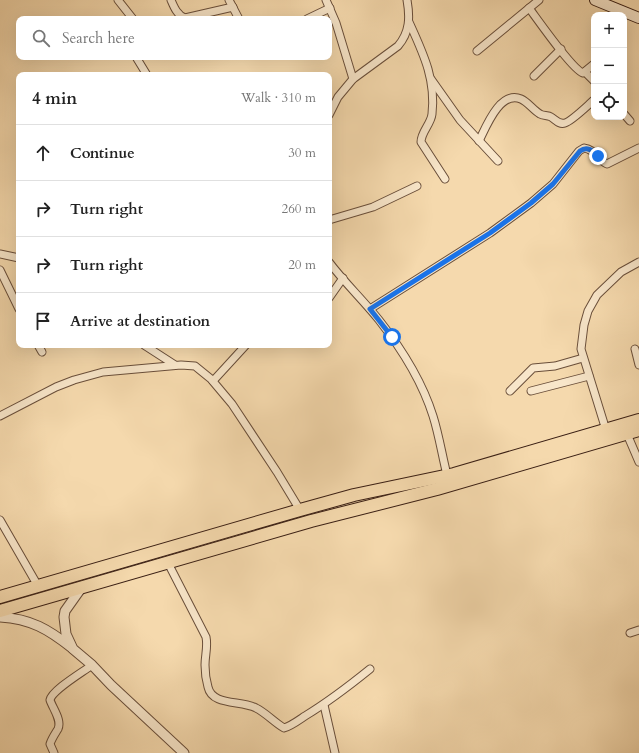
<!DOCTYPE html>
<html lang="en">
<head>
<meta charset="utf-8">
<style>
	body { margin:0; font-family:Cardo,serif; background:#f6f6f6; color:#222 }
	.controls { position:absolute; right:12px; top:12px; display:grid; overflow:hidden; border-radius:8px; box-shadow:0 4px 16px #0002 }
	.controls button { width:36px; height:36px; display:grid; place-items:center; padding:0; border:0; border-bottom:1px solid #e0e0e0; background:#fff; color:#222; font:20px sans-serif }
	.stop { position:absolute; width:12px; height:12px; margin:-9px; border:3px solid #1a73e8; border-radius:50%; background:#fff }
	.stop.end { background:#1a73e8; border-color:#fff; box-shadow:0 1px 4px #0008 }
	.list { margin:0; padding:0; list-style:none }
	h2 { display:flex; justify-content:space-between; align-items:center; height:52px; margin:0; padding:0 16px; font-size:17px }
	h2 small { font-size:13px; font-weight:400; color:#767676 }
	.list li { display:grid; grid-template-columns:26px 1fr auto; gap:12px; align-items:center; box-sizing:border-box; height:56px; padding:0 16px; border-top:1px solid #e0e0e0 }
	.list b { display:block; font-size:15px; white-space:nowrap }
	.list em { font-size:13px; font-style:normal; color:#767676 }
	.icon { flex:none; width:22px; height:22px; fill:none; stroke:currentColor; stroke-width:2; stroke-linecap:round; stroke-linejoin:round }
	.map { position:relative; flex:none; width:639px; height:753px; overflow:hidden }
	.search { position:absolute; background:#fff; box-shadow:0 4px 16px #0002; left:16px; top:16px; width:316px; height:44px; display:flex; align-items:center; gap:10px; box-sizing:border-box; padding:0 14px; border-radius:8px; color:#767676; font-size:15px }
	.panel { position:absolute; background:#fff; box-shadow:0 4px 16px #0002; left:16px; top:72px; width:316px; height:276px; border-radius:8px }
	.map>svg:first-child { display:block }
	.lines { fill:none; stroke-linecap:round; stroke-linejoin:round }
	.minor-casing { stroke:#694e3a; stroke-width:9 }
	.tertiary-casing { stroke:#694e3a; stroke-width:11 }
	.secondary-casing { stroke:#3a1f14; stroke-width:12 }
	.trunk-casing { stroke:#3a1f14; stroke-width:14 }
	.minor { stroke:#f8e6ca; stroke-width:7 }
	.tertiary { stroke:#f8e6ca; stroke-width:9 }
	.secondary { stroke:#f8e6ca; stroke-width:10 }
	.trunk { stroke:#f5d9ad; stroke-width:12 }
	.route { stroke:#1a73e8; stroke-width:5 }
</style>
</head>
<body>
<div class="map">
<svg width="639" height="753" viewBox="0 0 639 753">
	<rect width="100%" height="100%" fill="#f5d9ad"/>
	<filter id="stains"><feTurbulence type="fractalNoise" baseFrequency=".005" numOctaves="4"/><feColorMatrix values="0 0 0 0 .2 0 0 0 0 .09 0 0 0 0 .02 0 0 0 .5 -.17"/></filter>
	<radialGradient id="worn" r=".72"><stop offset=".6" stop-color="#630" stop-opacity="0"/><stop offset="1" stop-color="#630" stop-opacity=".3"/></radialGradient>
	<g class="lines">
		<defs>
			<g id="minor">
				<path d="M118,0L133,19"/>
				<path d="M171,0C174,7 177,15 185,18L233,7"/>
				<path d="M229,0L239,19"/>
				<path d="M326,0L336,23L353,79"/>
				<path d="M529,8C538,20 572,69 583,73L594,64"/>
				<path d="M307,19L330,8"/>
				<path d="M409,22C423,53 436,79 432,114C431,124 421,132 421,142L445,179"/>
				<path d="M477,51L539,0"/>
				<path d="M136,57L147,75"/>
				<path d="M585,72L594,81"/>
				<path d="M534,76L561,49"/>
				<path d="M431,79L460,120L498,161"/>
				<path d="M624,114L630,121"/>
				<path d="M329,115L338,97L353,79L398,46C410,32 410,17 407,0"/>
				<path d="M479,141C486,127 500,90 521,99C528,102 533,110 540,114C543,116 548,115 551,117C556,120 559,125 565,123C572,121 587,106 594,100"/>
				<path d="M329,220L373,207L417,186"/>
				<path d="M0,254L19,258"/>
				<path d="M329,262C344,282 363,300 379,320C401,348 422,381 433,416C439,435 442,455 447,475"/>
				<path d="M0,270L19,309"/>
				<path d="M329,298L343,278"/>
				<path d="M370,309L490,233L531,203L553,184L579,151L584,148C595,149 598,160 607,164L639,148"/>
				<path d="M38,345L42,352"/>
				<path d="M144,345L175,365"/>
				<path d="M635,349L639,365"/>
				<path d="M213,381L246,345"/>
				<path d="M510,391L533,368L555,366L583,358"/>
				<path d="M531,391L589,376"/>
				<path d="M0,416L56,387L74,380L103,372L181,365L195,366L211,379L232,404L277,472L300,510"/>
				<path d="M606,430L581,349L584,325L588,311L597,295L621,272L639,262"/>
				<path d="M627,434L639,462"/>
				<path d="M0,520L38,586"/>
				<path d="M168,563L206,637C208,647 205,655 205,665C205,672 206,680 208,687C212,706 241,700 256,708C266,713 274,722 284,728C291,726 299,720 305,716C328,702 349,686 370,669"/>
				<path d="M630,633L639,630"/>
				<path d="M324,705L335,753"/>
				<path d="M54,753L50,744C52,738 55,734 58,729C62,720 53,709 50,700C52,690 83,672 92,665"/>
			</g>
			<g id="tertiary">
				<path d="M82,587L65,611L64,617L66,634L73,649L92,665L111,685L184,753"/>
				<path d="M0,617C31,619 48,629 72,648"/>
			</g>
			<path id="secondary" d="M595,0L639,18"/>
			<g id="trunk">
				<path d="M0,597L300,510L354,495L454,474L639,420"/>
				<path d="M0,611L311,521L437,489L639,430"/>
			</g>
		</defs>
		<use href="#minor" class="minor-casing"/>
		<use href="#tertiary" class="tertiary-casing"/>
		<use href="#secondary" class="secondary-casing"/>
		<use href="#trunk" class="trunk-casing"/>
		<use href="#minor" class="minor"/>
		<use href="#tertiary" class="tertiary"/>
		<use href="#secondary" class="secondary"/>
		<use href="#trunk" class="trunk"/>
	</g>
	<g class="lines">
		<path class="route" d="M392,337L370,309L490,233L531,203L553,184L580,151C587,146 592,150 598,156"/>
	</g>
	<rect width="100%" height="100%" filter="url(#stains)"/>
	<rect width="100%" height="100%" fill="url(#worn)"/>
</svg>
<div class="controls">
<button>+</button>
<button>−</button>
<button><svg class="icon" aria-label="locate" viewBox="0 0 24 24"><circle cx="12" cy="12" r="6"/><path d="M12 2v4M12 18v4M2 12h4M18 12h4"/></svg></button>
</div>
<div class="stop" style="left:392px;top:337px"></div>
<div class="stop end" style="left:598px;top:156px"></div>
<div class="search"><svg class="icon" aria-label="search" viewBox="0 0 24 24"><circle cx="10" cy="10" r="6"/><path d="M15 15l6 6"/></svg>Search here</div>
<section class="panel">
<h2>4 min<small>Walk · 310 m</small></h2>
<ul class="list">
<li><svg class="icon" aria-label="ahead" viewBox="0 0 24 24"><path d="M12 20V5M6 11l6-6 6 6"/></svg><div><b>Continue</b></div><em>30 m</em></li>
<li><svg class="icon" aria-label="right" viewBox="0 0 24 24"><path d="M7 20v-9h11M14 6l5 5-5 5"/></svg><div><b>Turn right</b></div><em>260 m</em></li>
<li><svg class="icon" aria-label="right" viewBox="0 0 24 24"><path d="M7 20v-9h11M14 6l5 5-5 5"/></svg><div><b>Turn right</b></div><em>20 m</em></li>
<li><svg class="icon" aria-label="arrive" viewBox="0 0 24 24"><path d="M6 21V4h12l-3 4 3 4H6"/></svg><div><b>Arrive at destination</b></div></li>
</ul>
</section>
</div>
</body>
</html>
